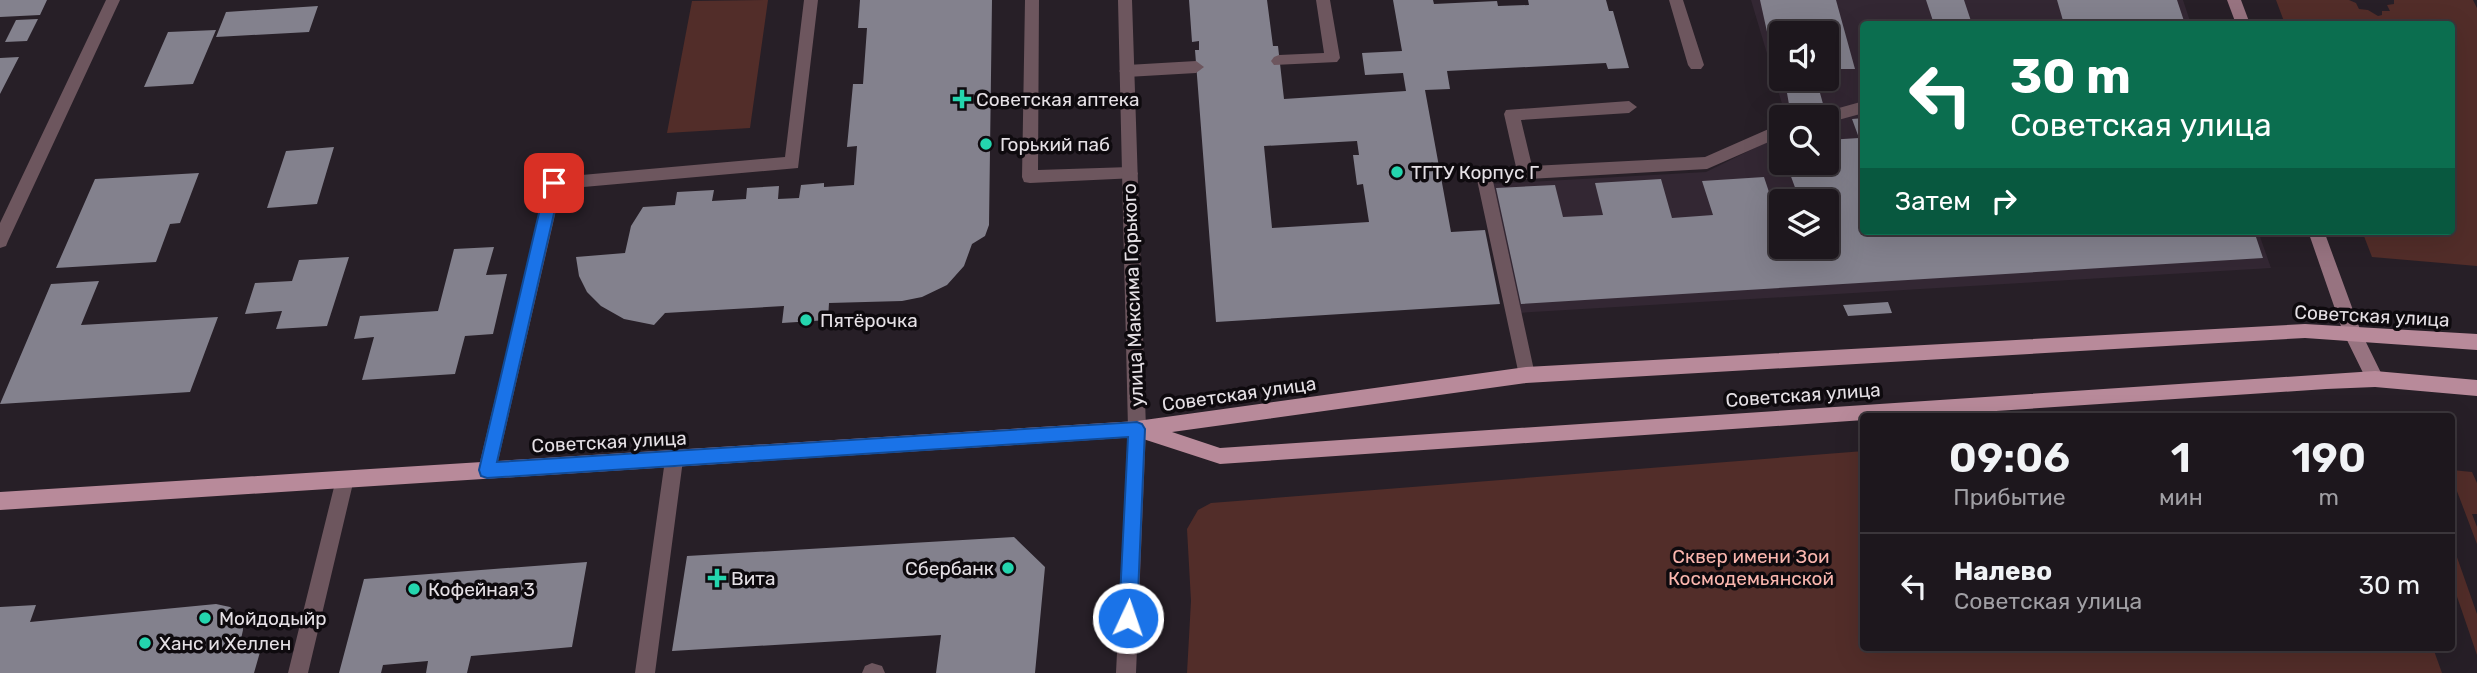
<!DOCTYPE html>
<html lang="ru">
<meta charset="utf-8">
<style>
:root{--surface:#1d171d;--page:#2a242a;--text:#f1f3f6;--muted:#a09fa4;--line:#3b363b}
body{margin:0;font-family:Rubik,sans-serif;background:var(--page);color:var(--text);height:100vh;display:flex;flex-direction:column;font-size:26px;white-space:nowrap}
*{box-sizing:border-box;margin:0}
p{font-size:23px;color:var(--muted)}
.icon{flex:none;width:38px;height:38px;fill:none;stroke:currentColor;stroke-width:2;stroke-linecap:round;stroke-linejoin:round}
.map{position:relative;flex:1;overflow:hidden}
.side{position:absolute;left:1860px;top:413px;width:595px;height:238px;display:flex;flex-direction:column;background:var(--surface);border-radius:7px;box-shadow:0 7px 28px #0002,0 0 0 2px var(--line)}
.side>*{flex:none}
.banner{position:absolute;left:1860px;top:21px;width:595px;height:214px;border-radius:7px;box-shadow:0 7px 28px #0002,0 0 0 2px var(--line);background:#0b6e4f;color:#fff;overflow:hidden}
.controls{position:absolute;left:1769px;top:21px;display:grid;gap:14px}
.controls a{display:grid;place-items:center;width:70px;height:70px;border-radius:7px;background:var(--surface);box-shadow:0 7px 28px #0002,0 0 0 2px var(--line);font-size:35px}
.pin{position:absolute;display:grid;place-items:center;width:60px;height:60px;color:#fff;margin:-30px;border-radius:14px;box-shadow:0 4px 10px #0006}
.me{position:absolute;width:77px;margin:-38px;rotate:3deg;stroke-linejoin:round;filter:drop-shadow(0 0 5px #0008)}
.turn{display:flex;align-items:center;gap:24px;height:147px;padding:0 35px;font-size:32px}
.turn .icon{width:91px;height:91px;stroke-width:2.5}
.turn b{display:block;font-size:49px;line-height:60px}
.then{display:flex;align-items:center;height:66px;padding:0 35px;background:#0003;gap:14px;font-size:26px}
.eta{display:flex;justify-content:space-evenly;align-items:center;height:119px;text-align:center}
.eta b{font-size:42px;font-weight:600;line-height:49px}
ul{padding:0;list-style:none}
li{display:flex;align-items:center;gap:21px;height:105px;padding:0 35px;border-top:2px solid var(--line)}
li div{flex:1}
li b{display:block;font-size:26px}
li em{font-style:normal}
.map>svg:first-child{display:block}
.built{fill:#332733;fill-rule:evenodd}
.green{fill:#522d29}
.building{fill:#83818d;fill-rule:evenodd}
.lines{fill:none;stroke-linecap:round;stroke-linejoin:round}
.service{fill:#6d565e;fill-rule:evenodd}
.minor{fill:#6d565e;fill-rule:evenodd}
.secondary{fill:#977380;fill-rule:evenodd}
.primary{fill:#b88a9a;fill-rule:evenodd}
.route{fill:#1a73e8;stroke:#114b97;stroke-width:2}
.poi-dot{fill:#24d5ae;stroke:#0e0a0e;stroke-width:2.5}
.labels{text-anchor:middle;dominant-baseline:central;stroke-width:7;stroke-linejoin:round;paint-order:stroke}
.poi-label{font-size:19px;fill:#e5e0e5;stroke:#0e0a0e;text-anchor:start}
.street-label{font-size:19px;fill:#e5e0e5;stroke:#0e0a0e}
.park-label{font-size:19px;fill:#fab6ae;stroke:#0e0a0e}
</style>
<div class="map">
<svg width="2477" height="673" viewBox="0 0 2477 673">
<rect width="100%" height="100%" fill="#271f27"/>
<path class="built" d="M 1751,0 L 2183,0 L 2191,24 L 1864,24 L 1864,231 L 2258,231 L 2271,268 L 1517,313 L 1491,184 L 1706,172 L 1781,135 L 1782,163 L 1827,163 L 1827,117 L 1786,117 ZM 1782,33 L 1827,33 L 1827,79 L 1782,79 ZM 1782,201 L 1827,201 L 1827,247 L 1782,247 Z"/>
<path class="green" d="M 768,0 L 750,128 L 667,133 L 692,1 Z
M 2276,0 L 2349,0 L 2356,3 L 2359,9 L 2368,10 L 2378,16 L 2382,15 L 2382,11 L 2390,11 L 2387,5 L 2394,4 L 2394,0 L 2473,0 L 2477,8 L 2477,266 L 2372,257 L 2362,231 L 2452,231 L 2452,24 L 2285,24 Z
M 1864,451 L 1864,648 L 2433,648 L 2442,673 L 1187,673 L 1191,601 L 1187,529 L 1198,510 L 1211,503 Z
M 2452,470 L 2472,472 L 2477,483 L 2477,514 L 2472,514 L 2477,527 L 2477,544 L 2452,478 Z
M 2452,543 L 2477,614 L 2477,655 L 2452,582 Z"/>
<path class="building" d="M 0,0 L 47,0 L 40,15 L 0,17 Z
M 860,0 L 992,0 L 989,225 L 985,236 L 972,244 L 964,266 L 947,285 L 922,297 L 902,301 L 829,303 L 828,320 L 782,323 L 784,306 L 665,313 L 654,325 L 624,319 L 601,306 L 587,292 L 579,276 L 576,257 L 625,253 L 631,226 L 643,207 L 675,205 L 677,192 L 714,190 L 712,201 L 746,199 L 747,188 L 779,186 L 778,199 L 799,198 L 801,185 L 824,183 L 824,187 L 854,185 L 857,146 L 847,147 L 853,84 L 863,84 L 867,28 L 858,28 Z
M 1189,0 L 1267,0 L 1273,46 L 1278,46 L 1284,99 L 1406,91 L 1403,73 L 1365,75 L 1362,53 L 1402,51 L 1393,0 L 1433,0 L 1434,4 L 1497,1 L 1498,6 L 1529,5 L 1528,0 L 1606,0 L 1609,11 L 1613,11 L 1629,68 L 1608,69 L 1606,63 L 1447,71 L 1450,89 L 1425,90 L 1451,232 L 1485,230 L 1500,304 L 1216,322 L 1195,50 L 1199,50 L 1199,41 L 1192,42 ZM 1357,141 L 1359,155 L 1353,155 L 1357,185 L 1363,184 L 1369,222 L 1272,228 L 1264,146 Z
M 1760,0 L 1836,0 L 1855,69 L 1827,69 L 1827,33 L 1782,33 L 1782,68 L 1775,68 Z
M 1926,0 L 1964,0 L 1972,24 L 1934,24 Z
M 2057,0 L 2177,0 L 2185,24 L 2064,24 Z
M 318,6 L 309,32 L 216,37 L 226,12 Z
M 38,19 L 27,41 L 5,42 L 16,20 Z
M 216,30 L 193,84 L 144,87 L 168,32 Z
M 19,57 L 0,94 L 0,58 Z
M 1787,79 L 1823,79 L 1826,89 L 1789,89 Z
M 1787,93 L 1820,93 L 1825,111 L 1790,110 Z
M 1864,118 L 1864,231 L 2254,231 L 2263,258 L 1521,304 L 1496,188 L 1555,185 L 1563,217 L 1603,215 L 1595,183 L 1661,179 L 1672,218 L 1713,215 L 1702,181 L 1764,177 L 1775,210 L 1782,210 L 1782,247 L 1827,247 L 1827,201 L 1800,201 L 1786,163 L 1827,163 L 1827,140 L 1859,138 L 1852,119 Z
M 334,147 L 317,204 L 267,208 L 286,151 Z
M 199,173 L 180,223 L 170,224 L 156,262 L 56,268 L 95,179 Z
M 494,247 L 486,275 L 507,274 L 493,334 L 465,336 L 455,374 L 362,380 L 374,337 L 354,339 L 360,316 L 438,311 L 454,249 Z
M 349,257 L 327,326 L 276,329 L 282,311 L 245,314 L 255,283 L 292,281 L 299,260 Z
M 99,281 L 81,325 L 218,317 L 190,392 L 0,404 L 51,284 Z
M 1888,302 L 1892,313 L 1848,316 L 1843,305 Z
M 1014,537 L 1045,567 L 1035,673 L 936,673 L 941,635 L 672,651 L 687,556 Z
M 587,562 L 572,647 L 471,656 L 467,673 L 426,673 L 428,661 L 383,665 L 381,673 L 339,673 L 364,579 Z
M 216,604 L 230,607 L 242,617 L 243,630 L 239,648 L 262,645 L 254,673 L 0,673 L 0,607 L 36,605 L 30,622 Z"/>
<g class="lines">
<path class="service" d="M 804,0 L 818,0 L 798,168 L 561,189 L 496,470 L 494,476 L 487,478 L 480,476 L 478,470 L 548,178 L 785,157 Z
M 1025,0 L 1039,0 L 1038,170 L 1130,167 L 1138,173 L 1136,178 L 1030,183 L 1024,182 L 1022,177 Z
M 1316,0 L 1330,0 L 1340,58 L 1337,62 L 1274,65 L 1271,61 L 1274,57 L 1279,55 L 1324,53 Z
M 1669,0 L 1683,0 L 1704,65 L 1701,69 L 1691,69 L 1688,65 Z
M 1196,61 L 1204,67 L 1196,73 L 1127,77 L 1119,71 L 1127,65 Z
M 1629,101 L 1637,107 L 1629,113 L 1521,120 L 1532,166 L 1705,157 L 1782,123 L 1782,136 L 1707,169 L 1493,181 L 1535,375 L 1532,380 L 1526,383 L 1520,380 L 1476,175 L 1478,170 L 1516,167 L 1504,114 L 1506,110 Z
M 1864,101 L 1864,113 L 1827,123 L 1827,117 L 1819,117 L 1821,113 Z
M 674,452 L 681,454 L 683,460 L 655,673 L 635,673 L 665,460 L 667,454 Z
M 345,471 L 352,473 L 354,479 L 308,673 L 288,673 L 336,479 L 338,473 Z
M 872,663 L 882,666 L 885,673 L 862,673 L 865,666 Z"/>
<path class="minor" d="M 106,0 L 120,0 L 8,241 L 6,246 L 0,248 L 0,223 Z
M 1118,0 L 1132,0 L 1146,429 L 1136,673 L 1116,673 L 1128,429 Z"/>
<path class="secondary" d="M 2227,0 L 2241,0 L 2250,24 L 2236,24 Z
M 2308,231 L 2324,231 L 2361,332 L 2384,379 L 2381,385 L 2375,387 L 2369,385 L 2343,332 Z"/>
<path class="primary" d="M 2305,324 L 2477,334 L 2477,350 L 2305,338 L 1526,383 L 1172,432 L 1220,448 L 2375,371 L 2477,380 L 2477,396 L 2375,387 L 2326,389 L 1920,416 L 1864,416 L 1864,420 L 1220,464 L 1137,437 L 0,510 L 0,492 L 1137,421 L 1526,367 Z"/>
</g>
<path class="route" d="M 554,177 L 561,183 L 497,462 L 1137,422 L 1142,424 L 1145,429 L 1137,618 L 1134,624 L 1128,627 L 1122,624 L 1119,618 L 1128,437 L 487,478 L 481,476 L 479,470 L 546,183 Z"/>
<g class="poi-dot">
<path d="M958.5 88.5h7v7h7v7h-7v7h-7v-7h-7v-7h7z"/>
<circle cx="986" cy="144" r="7"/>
<circle cx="1397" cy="172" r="7"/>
<circle cx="806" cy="320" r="7"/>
<circle cx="1008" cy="568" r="7"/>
<path d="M713.5 567.5h7v7h7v7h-7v7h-7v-7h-7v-7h7z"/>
<circle cx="414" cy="589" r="7"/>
<circle cx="205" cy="618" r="7"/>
<circle cx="145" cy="643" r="7"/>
</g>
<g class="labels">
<g class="poi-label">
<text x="976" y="99">Советская аптека</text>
<text x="1000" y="144">Горький паб</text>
<text x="1411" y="172">ТГТУ Корпус Г</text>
<text x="820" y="320">Пятёрочка</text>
<text x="994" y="568" text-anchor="end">Сбербанк</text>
<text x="731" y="578">Вита</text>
<text x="428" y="589">Кофейная 3</text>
<text x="219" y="618">Мойдодыйр</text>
<text x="159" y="643">Ханс и Хеллен</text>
</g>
<g class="street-label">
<text transform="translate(1133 295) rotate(-92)">улица Максима Горького</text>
<text transform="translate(2372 316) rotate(3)">Советская улица</text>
<text transform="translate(1239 394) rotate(-8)">Советская улица</text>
<text transform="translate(1803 395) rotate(-4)">Советская улица</text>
<text transform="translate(609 442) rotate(-3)">Советская улица</text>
</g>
<g class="park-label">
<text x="1751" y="556">Cквер имени Зои<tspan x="1751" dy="22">Космодемьянской</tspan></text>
</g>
</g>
</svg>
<div class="controls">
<a><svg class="icon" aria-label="sound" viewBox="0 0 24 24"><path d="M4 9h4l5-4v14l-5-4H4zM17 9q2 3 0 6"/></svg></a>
<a><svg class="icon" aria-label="search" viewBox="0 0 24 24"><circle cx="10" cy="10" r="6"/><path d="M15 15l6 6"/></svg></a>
<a><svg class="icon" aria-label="layers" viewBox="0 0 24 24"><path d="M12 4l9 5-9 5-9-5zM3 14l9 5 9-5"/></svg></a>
</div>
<div class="pin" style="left:554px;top:183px;background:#d93025"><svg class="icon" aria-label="arrive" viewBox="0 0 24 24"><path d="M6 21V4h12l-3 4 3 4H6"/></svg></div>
<svg class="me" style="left:1128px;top:618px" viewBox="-20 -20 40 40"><circle r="17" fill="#1a73e8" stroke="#fff" stroke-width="3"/><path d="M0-11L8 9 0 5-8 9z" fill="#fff"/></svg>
<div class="banner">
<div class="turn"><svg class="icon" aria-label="left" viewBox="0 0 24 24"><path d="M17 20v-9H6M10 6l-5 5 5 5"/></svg><div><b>30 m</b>Советская улица</div></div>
<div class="then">Затем<svg class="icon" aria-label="right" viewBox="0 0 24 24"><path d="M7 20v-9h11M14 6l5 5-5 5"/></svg></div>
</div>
<section class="side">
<div class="eta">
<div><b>09:06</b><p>Прибытие</p></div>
<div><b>1</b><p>мин</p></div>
<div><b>190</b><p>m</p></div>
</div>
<ul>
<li><svg class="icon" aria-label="left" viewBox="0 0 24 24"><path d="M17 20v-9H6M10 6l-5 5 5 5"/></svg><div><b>Налево</b><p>Советская улица</p></div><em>30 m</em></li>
</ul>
</section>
</div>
